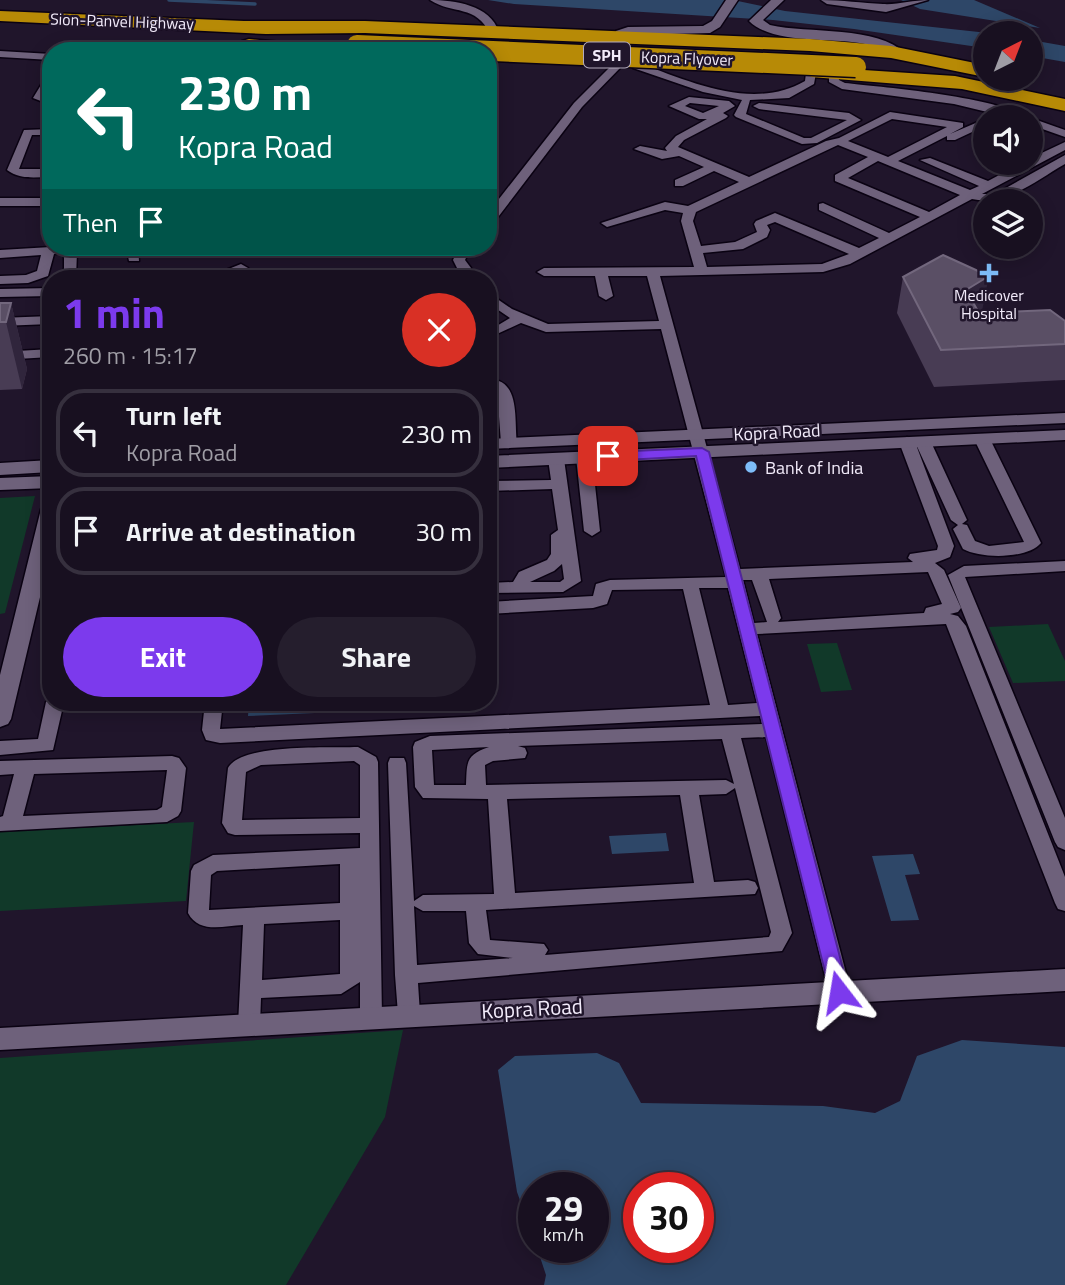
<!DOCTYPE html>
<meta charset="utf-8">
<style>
:root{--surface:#181020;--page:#251e2d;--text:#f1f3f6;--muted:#9f9da5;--line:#36303e;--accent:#7c3aed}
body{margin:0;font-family:"Titillium Web",sans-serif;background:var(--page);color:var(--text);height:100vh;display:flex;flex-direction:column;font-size:26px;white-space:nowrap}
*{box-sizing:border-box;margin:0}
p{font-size:23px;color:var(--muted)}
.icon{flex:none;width:38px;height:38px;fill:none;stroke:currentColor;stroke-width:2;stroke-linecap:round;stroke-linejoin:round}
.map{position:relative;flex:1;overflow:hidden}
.drawer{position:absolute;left:42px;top:270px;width:455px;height:441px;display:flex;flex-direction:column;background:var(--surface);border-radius:28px;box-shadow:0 4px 18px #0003,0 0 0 2px var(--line)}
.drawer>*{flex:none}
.banner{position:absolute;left:42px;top:42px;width:455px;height:214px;border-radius:28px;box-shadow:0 4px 18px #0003,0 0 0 2px var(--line);background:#00695c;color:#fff;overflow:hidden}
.needle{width:46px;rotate:42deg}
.fabs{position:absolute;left:973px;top:21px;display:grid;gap:14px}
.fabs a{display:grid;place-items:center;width:70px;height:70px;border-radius:50%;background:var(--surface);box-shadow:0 4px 18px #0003,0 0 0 2px var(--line);font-size:35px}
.speed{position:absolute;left:518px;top:1172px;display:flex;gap:14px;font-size:35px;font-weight:700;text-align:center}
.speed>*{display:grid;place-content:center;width:91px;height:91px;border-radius:50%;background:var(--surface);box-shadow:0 4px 18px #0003,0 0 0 2px var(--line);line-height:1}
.speed small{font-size:18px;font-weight:400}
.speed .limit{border:10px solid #d22;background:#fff;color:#111}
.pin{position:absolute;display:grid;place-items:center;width:60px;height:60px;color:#fff;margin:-30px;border-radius:14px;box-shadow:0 4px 10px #0006}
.me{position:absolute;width:77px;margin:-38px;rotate:346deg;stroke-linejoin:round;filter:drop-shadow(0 0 5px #0008)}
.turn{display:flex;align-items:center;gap:24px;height:147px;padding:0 21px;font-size:32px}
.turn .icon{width:91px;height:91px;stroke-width:2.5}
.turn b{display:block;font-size:49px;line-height:60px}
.then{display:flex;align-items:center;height:66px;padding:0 21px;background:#0003;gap:14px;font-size:26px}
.round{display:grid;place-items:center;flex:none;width:74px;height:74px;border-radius:37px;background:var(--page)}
.headline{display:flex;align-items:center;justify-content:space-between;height:119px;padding:0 21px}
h1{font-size:42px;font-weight:700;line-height:52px;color:var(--accent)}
.cta{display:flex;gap:14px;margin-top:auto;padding:14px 21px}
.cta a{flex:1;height:80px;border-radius:42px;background:var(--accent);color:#fff;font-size:28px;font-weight:700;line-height:80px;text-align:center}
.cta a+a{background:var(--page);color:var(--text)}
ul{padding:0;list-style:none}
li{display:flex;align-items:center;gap:21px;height:88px;margin:0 14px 10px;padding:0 7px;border:4px solid var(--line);border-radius:28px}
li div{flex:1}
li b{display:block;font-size:26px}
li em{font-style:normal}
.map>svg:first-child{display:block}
.green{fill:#113929}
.water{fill:#2e4768;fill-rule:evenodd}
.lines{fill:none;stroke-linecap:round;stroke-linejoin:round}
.stream{stroke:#2e4768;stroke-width:3.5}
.minor-casing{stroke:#0a0212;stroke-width:3}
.tertiary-casing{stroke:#0a0212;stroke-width:3}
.motorway-casing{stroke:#0a0212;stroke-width:3}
.minor{fill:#6e617b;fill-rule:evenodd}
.tertiary{fill:#6e617b;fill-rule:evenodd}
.motorway{fill:#b78a06;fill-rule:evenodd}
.motorway-bridge-casing{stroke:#0a0212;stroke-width:23;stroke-linecap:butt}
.motorway-bridge{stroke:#b78a06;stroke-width:20}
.wall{fill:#483c54}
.shaded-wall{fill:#30253c}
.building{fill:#5a4f65;stroke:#72677d;stroke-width:2}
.route{fill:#7c3aed;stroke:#51269a;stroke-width:2}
.poi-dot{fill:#7ebdf9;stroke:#20152b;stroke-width:2.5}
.labels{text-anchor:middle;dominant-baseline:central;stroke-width:5;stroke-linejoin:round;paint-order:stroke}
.far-street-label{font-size:16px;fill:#f2ebfa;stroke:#20152b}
.shield{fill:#20152b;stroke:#b3abbc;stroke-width:2}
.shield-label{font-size:16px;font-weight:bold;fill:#f2ebfa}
.far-poi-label{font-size:16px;fill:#f2ebfa;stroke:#20152b}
.street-label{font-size:18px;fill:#f2ebfa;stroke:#20152b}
.poi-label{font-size:18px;fill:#f2ebfa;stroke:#20152b;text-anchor:start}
.near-street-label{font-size:21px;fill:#f2ebfa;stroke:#20152b}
</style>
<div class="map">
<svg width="1065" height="1285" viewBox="0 0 1065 1285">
<rect width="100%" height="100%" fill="#20152b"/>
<path class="green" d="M 35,496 L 5,613 L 0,614 L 0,498 Z
M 1048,624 L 1065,661 L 1065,681 L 1013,683 L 989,627 Z
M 837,643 L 852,690 L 821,692 L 807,644 Z
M 194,822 L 186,901 L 0,911 L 0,832 Z
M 403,1030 L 385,1117 L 286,1285 L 0,1285 L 0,1058 Z"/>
<path class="water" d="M 488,0 L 733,0 L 785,11 L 988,33 L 985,33 L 985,48 L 854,29 L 773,20 L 514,4 Z
M 901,0 L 974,0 L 1040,28 L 920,9 Z
M 1031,40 L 1065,46 L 1065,62 L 1031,56 Z
M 249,702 L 337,702 L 337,712 L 248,716 Z
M 666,833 L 669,851 L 612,854 L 609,836 Z
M 913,854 L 920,874 L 905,875 L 919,920 L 891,921 L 872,856 Z
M 962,1040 L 1065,1047 L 1065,1285 L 544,1285 L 546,1275 L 537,1248 L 593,1248 L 593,1188 L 534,1188 L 534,1239 L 517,1192 L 498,1070 L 515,1056 L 597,1053 L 619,1063 L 641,1103 L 823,1106 L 875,1113 L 900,1101 L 917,1056 ZM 639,1188 L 698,1188 L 698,1248 L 639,1248 Z"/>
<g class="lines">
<path class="stream" d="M 169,0 L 255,4"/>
<defs>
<path id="minor" d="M 430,0 C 455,0 490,5 499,32 L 490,34 C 476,4 453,15 430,0 Z
M 0,51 L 51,54 L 51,60 L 0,57 Z
M 614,63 L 623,65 L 582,107 L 492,225 L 488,226 L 488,213 L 574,103 Z
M 633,64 L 641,64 C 692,82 753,111 805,81 L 806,73 L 811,70 L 816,73 L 814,84 L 789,98 L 750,100 L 746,114 L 804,138 L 811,138 L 847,120 L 759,109 L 753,106 L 759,103 L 849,113 L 861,120 L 817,143 L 802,144 L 736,117 L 734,115 L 742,100 L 703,92 L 633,68 Z
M 834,72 L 838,73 L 839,80 L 845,83 C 882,87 998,97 1025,117 L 1008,117 L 954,104 L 842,89 L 829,82 L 829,75 Z
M 51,74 L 51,87 L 45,96 L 51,98 L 51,105 L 33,98 L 47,75 Z
M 689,97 L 729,101 L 735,106 L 723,113 L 728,116 L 726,118 L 684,140 L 678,147 L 749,177 L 826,141 L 839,138 L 890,112 L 963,123 L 963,127 L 950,134 L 985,119 L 985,126 L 955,140 L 947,140 L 947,136 L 898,161 L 970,190 L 979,186 L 920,160 L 930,158 L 988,181 L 1022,163 L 1031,163 L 1031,158 L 1065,142 L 1065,150 L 982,194 L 995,194 L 1065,155 L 1065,164 C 1035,181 1007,206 972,199 L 850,264 L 823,272 L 660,276 L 740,569 L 913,562 L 908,558 L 910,554 L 937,550 L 938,546 L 899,442 L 907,437 L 915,442 L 954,546 L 950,557 L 935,563 L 944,570 L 961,608 L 958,612 L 950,614 L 958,616 L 966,626 L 1065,877 L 1065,911 L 1058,909 L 1055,903 L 946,624 L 757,634 L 851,992 L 848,998 L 840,1001 L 832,998 L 829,992 L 766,737 L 741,738 L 792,933 L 782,951 L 418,983 L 420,1014 L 417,1020 L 409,1023 L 401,1020 L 398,1014 L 395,975 L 388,763 L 390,758 L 404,758 L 406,763 L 414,901 L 423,895 L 494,894 L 488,799 L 423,798 L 415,787 L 413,747 L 415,742 L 430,736 L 762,724 L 760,716 L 220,743 L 206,740 L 202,730 L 205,702 L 223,702 L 220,729 L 710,705 L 683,589 L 612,590 L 607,604 L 593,608 L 488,614 L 488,602 L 593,596 L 596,584 L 610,580 L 726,577 L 661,329 L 546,332 L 521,323 L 497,334 L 490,330 L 510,318 L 488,303 L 490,294 L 512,309 L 548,324 L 659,321 L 647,276 L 608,276 L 613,296 L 606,300 L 599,296 L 595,276 L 544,276 L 537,272 L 544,268 L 694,267 L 681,221 L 683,213 L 665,210 L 607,227 L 601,223 L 665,202 L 688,206 L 739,182 L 714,171 L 683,186 L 675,186 L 675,180 L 704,167 L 679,156 L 662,159 L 634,149 L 640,146 L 667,151 L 665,148 L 676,136 L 707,119 L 699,119 L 669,106 ZM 690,103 L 719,106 L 703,113 L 685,106 ZM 892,119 L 947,127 L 888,157 L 848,141 ZM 838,145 L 868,157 L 835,175 L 835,181 L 920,217 L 889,233 L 823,203 L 819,204 L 819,210 L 879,238 L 859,248 L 775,213 L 756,221 L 754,224 L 757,232 L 735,242 L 701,246 L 693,221 L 696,212 ZM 878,161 L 960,195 L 929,212 L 848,178 ZM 775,222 L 849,254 L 822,264 L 707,267 L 703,253 L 743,249 L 767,237 L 770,230 L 767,225 ZM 928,572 L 942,604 L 926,608 L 924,613 L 778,622 L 781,618 L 769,579 ZM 743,580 L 752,580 L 767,622 L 754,623 ZM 699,588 L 728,588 L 757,703 L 728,705 ZM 722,739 L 734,784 L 726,780 L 486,785 L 485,765 L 493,761 L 525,758 L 527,753 L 525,748 L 518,746 ZM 489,747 C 465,755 467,763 466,785 L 434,785 L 432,750 ZM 735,788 L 771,932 L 769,937 L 545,955 L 548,950 L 544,944 L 490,940 L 486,910 L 755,894 L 758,888 L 755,882 L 748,880 L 714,882 L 699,795 L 726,794 ZM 680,795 L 694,883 L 515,893 L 507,799 ZM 414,906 L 423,911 L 466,911 L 469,943 L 478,954 L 513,958 L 417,965 Z
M 1031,118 L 1065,130 L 1065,137 L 1031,125 Z
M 51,129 L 51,135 L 32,135 L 19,169 L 51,169 L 51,177 C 35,177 20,180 7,170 L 24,130 Z
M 0,198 L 51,198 L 51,206 L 0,206 Z
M 51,247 L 107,247 L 101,251 L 77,252 L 76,278 L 64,278 L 64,253 L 54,254 L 48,276 L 28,283 L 0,284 L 0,276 L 26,275 L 37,271 L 41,255 L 0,258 L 0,250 Z
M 126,247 L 138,247 L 139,261 L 129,261 Z
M 459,247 L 471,247 L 465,260 L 471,268 L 468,278 L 455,278 L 457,268 L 453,260 Z
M 241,264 L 248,268 L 246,271 L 225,278 L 206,278 Z
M 51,288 L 51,296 L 0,297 L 0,289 Z
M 51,316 L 51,324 L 0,326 L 0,318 Z
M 51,349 L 51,357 L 0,360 L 0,352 Z
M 488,379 C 521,379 514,419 517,443 L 514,446 L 509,448 L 501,443 L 497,390 L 488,387 Z
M 982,434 L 990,439 L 1041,543 C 1028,559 981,559 963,549 L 953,529 L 958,525 L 951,520 L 915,442 L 923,437 L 931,442 L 967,520 L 962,524 L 967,525 L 975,541 L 989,546 L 1024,542 L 974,439 Z
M 584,452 L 592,457 L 600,531 L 592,536 L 584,531 L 576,457 Z
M 556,454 L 564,459 L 581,581 L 563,592 L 488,593 L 488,583 L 513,582 L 519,572 L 547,560 L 551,554 L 551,535 L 558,530 L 552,489 L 488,491 L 488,481 L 551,480 L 548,459 ZM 562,564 L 564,579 L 560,582 L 530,582 L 554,571 Z
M 1065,561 L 1065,571 L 965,577 L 1065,818 L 1065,850 L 1058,847 L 1055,842 L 948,575 L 964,566 Z
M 51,584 L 51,594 L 31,595 L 23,590 L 31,585 Z
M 51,697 L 51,702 L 64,702 L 53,750 L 0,755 L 0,741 L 38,739 L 46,702 Z
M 358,747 L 376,757 L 378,762 L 382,1018 L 379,1025 L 371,1027 L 363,1025 L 360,1018 L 360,982 L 341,994 L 261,998 L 260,1025 L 257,1032 L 249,1034 L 241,1032 L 238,1025 L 243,925 C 223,926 199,934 188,913 L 191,871 L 194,865 L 213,855 L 360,848 L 360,833 L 235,835 L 228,833 L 222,823 L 228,768 C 242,743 330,748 358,747 ZM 354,761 L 360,765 L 360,818 L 242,820 L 246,772 L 261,765 ZM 340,864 L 340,903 L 209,910 L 211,875 L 217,871 ZM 340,920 L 340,974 L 262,980 L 264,924 Z
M 172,756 L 179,758 L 186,768 L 181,811 L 178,816 L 167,822 L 0,831 L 0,817 L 3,816 L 14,774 L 0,775 L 0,761 ZM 167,770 L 162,807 L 157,810 L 23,816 L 34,774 Z"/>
<path id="tertiary" d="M 726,0 L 738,0 L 720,27 L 710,33 L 630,35 L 619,43 L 613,39 L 616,31 L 628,27 L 703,26 L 712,21 Z
M 771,0 L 784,0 L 763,20 L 770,25 C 809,34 877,25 906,54 L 900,58 C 888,54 878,46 865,44 C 833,37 773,45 749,21 Z
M 821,0 C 842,0 862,3 883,4 C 897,5 913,0 928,0 L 886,12 L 827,4 Z
M 1065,413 L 1065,423 L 488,449 L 488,439 Z
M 1065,430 L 1065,440 L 488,468 L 488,456 Z
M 51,460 L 51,472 L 0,475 L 0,463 Z
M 51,476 L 51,488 L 0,490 L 0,478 Z
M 51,503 L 51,551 L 11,719 L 8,724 L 0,727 L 0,675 L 41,509 Z
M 1065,969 L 1065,991 L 0,1050 L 0,1028 Z"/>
<path id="motorway" d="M 0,11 L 244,21 L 365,21 L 810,39 L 891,46 L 985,65 L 985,77 L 891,58 L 810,51 L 365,33 L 266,34 L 0,21 Z
M 249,39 L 315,45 L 324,51 L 242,49 L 240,45 L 242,41 Z
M 818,67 L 955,76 L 1065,99 L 1065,111 L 962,89 L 811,77 L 808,73 L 811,69 Z"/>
</defs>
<use href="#minor" class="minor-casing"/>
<use href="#tertiary" class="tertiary-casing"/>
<use href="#motorway" class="motorway-casing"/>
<use href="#minor" class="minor"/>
<use href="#tertiary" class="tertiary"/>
<use href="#motorway" class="motorway"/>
<defs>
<path id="motorway-bridge" d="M 357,45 L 856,67"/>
</defs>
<use href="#motorway-bridge" class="motorway-bridge-casing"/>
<use href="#motorway-bridge" class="motorway-bridge"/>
</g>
<path class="wall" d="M 903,277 L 982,311 L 979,313 L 1065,321 L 1065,380 L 934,387 L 897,313 Z
M 0,303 L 11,303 L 27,369 L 22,389 L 0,390 Z"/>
<path class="shaded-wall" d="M 989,276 L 982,311 L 958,325 L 966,290 Z
M 11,303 L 27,369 L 22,389 L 6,322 Z"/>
<path class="building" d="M 943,255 L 989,276 L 966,290 L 979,313 L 1050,310 L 1065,321 L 1065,344 L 941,350 L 903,277 Z
M 0,303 L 11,303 L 6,322 L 0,322 Z"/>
<path class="route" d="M 702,448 L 709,452 L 849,992 L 846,998 L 839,1000 L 833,998 L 830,992 L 696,456 L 608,461 L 601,456 L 608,452 Z"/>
<g class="poi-dot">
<path d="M985.5 262.5h7v7h7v7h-7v7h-7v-7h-7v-7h7z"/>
<circle cx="751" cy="467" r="7"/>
</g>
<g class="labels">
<g class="far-street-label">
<text transform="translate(122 21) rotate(2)">Sion-Panvel Highway</text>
<text transform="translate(687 58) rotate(2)">Kopra Flyover</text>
</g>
<rect class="shield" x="584" y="42.5" width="46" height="25" rx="5"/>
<g class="shield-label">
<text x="607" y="55">SPH</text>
</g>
<g class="far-poi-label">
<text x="989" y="295">Medicover<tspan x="989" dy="18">Hospital</tspan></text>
</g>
<g class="street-label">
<text transform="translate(777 432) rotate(-3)">Kopra Road</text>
</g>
<g class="poi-label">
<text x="765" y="467">Bank of India</text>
</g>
<g class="near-street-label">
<text transform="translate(532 1008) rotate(-3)">Kopra Road</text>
</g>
</g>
</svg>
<div class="fabs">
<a><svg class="needle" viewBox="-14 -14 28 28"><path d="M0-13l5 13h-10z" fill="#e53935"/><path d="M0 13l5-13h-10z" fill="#9f9da5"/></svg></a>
<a><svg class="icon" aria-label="sound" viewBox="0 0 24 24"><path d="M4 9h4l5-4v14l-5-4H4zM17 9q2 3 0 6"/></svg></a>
<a><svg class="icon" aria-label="layers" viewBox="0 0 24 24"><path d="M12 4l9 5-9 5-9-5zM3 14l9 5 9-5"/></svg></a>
</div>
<div class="speed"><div>29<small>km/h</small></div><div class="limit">30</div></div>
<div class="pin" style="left:608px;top:456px;background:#d93025"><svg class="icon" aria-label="arrive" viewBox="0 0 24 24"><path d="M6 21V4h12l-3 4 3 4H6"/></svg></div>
<svg class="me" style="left:839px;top:992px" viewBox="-20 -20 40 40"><path d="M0-17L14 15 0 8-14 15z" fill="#7c3aed" stroke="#fff" stroke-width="4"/></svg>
<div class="banner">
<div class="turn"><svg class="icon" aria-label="left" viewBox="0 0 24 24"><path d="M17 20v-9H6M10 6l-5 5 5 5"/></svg><div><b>230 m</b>Kopra Road</div></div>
<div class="then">Then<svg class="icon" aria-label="arrive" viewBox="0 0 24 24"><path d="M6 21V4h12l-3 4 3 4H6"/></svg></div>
</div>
<section class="drawer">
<div class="headline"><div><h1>1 min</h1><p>260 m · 15:17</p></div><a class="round" style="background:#d93025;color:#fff"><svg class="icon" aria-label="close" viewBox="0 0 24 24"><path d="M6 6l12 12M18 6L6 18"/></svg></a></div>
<ul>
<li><svg class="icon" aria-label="left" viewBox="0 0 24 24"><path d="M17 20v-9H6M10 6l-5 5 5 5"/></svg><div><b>Turn left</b><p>Kopra Road</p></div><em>230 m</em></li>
<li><svg class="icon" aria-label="arrive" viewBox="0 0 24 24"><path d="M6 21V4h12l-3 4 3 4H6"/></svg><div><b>Arrive at destination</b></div><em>30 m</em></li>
</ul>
<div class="cta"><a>Exit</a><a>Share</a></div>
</section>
</div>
